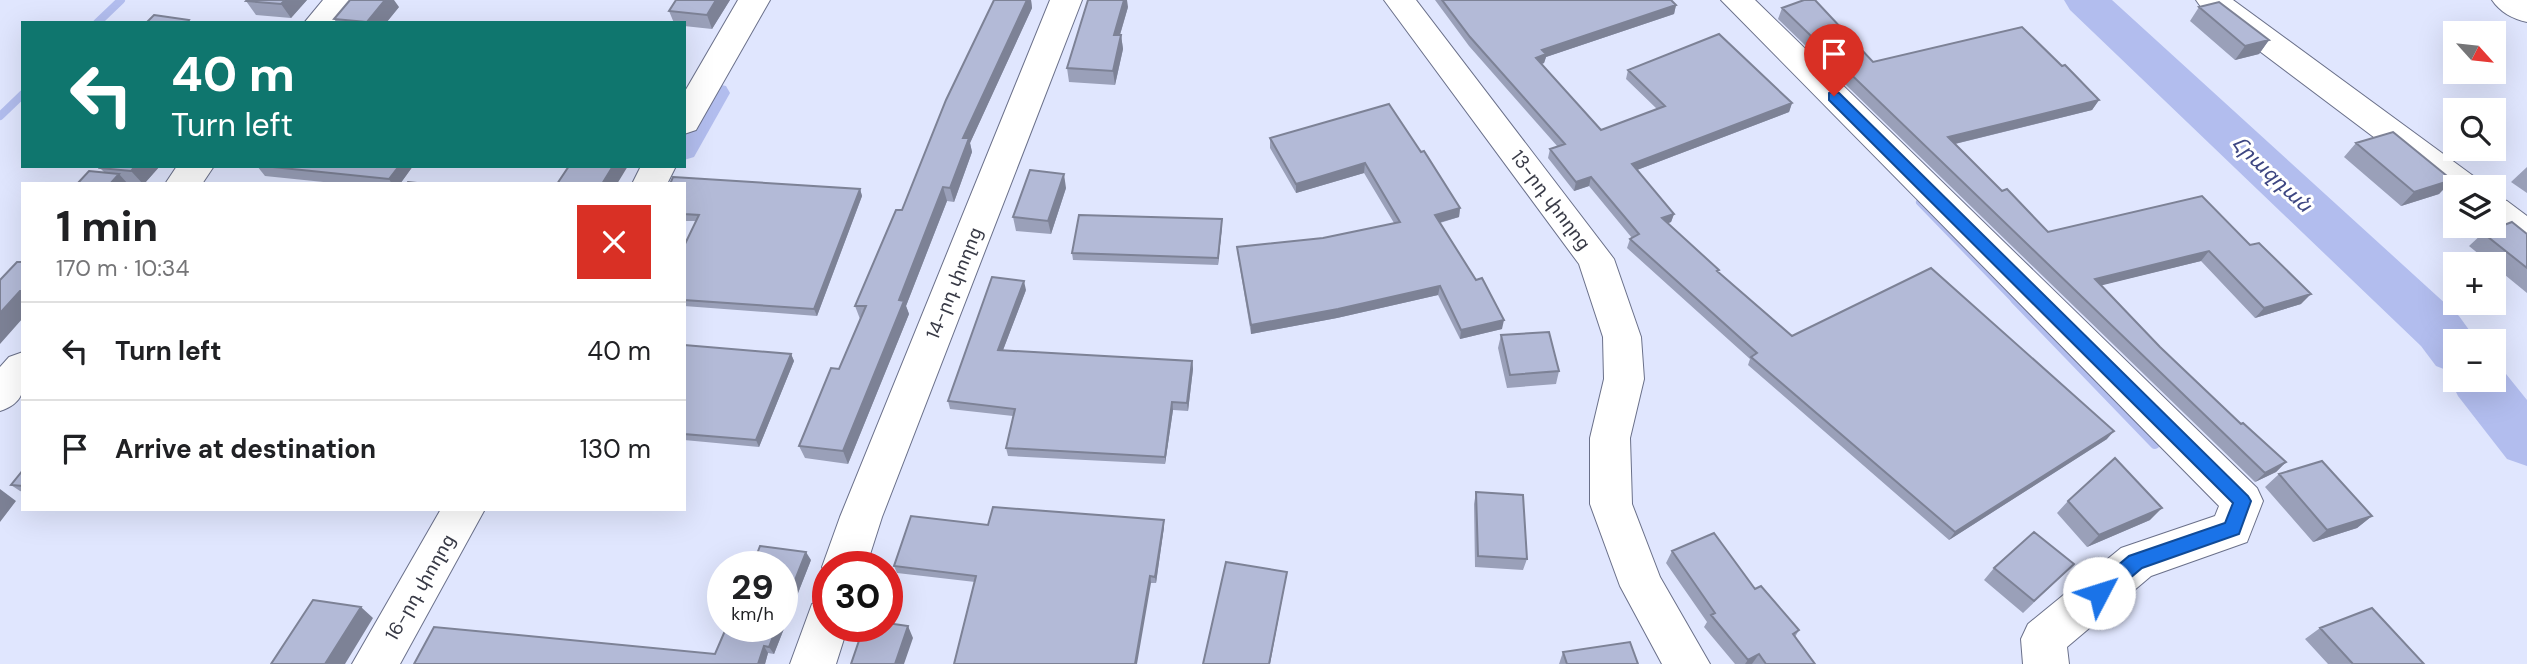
<!DOCTYPE html>
<meta charset="utf-8">
<style>
:root{--surface:#fff;--page:#f6f6f6;--text:#202124;--muted:#757577;--line:#e0e0e0}
body{margin:0;font-family:"DM Sans","Noto Sans Armenian",sans-serif;background:var(--page);color:var(--text);height:100vh;display:flex;flex-direction:column;font-size:26px;white-space:nowrap}
*{box-sizing:border-box;margin:0}
p{font-size:23px;color:var(--muted)}
.icon{flex:none;width:38px;height:38px;fill:none;stroke:currentColor;stroke-width:2;stroke-linecap:round;stroke-linejoin:round}
.map{position:relative;flex:1;overflow:hidden}
.side{position:absolute;left:21px;top:182px;width:665px;height:329px;display:flex;flex-direction:column;background:var(--surface);border-radius:0px;box-shadow:0 7px 28px #0002}
.side>*{flex:none}
.banner{position:absolute;left:21px;top:21px;width:665px;height:147px;border-radius:0px;box-shadow:0 7px 28px #0002;background:#0f766e;color:#fff;overflow:hidden}
.needle{width:46px;rotate:117deg}
.tools{position:absolute;left:2443px;top:21px;display:grid;gap:14px}
.tools a{display:grid;place-items:center;width:63px;height:63px;border-radius:0px;background:var(--surface);box-shadow:0 7px 28px #0002;font-size:35px}
.speed{position:absolute;left:707px;top:551px;display:flex;gap:14px;font-size:35px;font-weight:700;text-align:center}
.speed>*{display:grid;place-content:center;width:91px;height:91px;border-radius:50%;background:var(--surface);box-shadow:0 7px 28px #0002;line-height:1}
.speed small{font-size:18px;font-weight:400}
.speed .limit{border:10px solid #d22;background:#fff;color:#111}
.pin{position:absolute;display:grid;place-items:center;width:60px;height:60px;color:#fff;margin:-72px -30px;border-radius:50% 50% 50% 0;rotate:-45deg;box-shadow:0 0 7px #0007}
.pin .icon{rotate:45deg}
.me{position:absolute;width:77px;margin:-38px;rotate:50deg;stroke-linejoin:round;filter:drop-shadow(0 0 5px #0008)}
.turn{display:flex;align-items:center;gap:24px;height:147px;padding:0 35px;font-size:32px}
.turn .icon{width:91px;height:91px;stroke-width:2.5}
.turn b{display:block;font-size:49px;line-height:60px}
.round{display:grid;place-items:center;flex:none;width:74px;height:74px;border-radius:0px;background:var(--page)}
.summary{display:flex;align-items:center;justify-content:space-between;height:119px;padding:0 35px}
h1{font-size:42px;font-weight:700;line-height:52px}
ul{padding:0;list-style:none}
li{display:flex;align-items:center;gap:21px;height:98px;padding:0 35px;border-top:2px solid var(--line)}
li div{flex:1}
li b{display:block;font-size:26px}
li em{font-style:normal}
.map>svg:first-child{display:block}
.lines{fill:none;stroke-linecap:round;stroke-linejoin:round}
.stream-far1{stroke:#b2bdee;stroke-width:8}
.stream{stroke:#b2bdee;stroke-width:10}
.canal{fill:#b2bdee;fill-rule:evenodd}
.river{fill:#b2bdee;fill-rule:evenodd}
.minor-casing{stroke:#6a708a;stroke-width:2}
.minor{fill:#fff;fill-rule:evenodd}
.wall{fill:#9aa0b9}
.shaded-wall{fill:#7d8296}
.building{fill:#b3bad7;stroke:#7d8296;stroke-width:2}
.route{fill:#1a73e8;stroke:#114b97;stroke-width:2}
.labels{text-anchor:middle;dominant-baseline:central;stroke-width:6;stroke-linejoin:round;paint-order:stroke}
.street-label{font-size:19px;fill:#383a46;stroke:#fff}
.water-label{font-size:21px;font-style:italic;fill:#3d4682;stroke:#fff}
</style>
<div class="map">
<svg width="2527" height="664" viewBox="0 0 2527 664">
<rect width="100%" height="100%" fill="#e0e6fe"/>
<g class="lines">
<path class="stream-far1" d="M 97,23 L 121,0
M 0,116 L 23,94
M 1920,202 L 2016,301"/>
<path class="stream" d="M 2015,299 L 2155,444"/>
<path class="canal" d="M 716,84 L 726,86 L 730,93 L 694,157 L 684,160 L 684,125 L 706,86 Z"/>
<path class="river" d="M 2064,0 L 2112,0 L 2459,316 L 2477,341 L 2455,341 L 2455,380 L 2494,380 L 2494,363 L 2498,364 L 2527,400 L 2527,466 L 2507,459 L 2458,396 L 2450,380 L 2454,373 L 2436,366 L 2421,346 L 2070,10 Z"/>
<defs>
<path id="minor" d="M 323,0 L 356,0 L 338,23 L 304,23 Z
M 738,0 L 770,0 L 696,130 L 684,134 L 684,93 Z
M 1050,0 L 1082,0 L 882,517 L 866,567 L 828,567 L 828,579 L 822,567 L 840,517 Z
M 1384,0 L 1416,0 L 1614,259 L 1641,337 L 1644,379 L 1630,438 L 1632,504 L 1660,577 L 1710,664 L 1662,664 L 1620,586 L 1590,504 L 1590,438 L 1604,379 L 1603,337 L 1579,264 Z
M 1721,0 L 1755,0 L 2257,488 L 2263,501 L 2247,542 L 2151,576 L 2067,647 L 2069,664 L 2023,664 L 2021,639 L 2028,624 L 2121,548 L 2215,516 L 2219,506 Z
M 2196,0 L 2233,0 L 2476,178 L 2482,187 L 2455,187 L 2455,197 L 2452,196 L 2201,7 Z
M 2492,0 L 2527,0 L 2527,22 C 2513,19 2500,12 2492,0 Z
M 177,166 L 214,166 L 202,184 L 165,184 Z
M 641,166 L 676,166 L 667,184 L 632,184 Z
M 2494,197 L 2507,201 L 2527,216 L 2527,249 L 2514,245 L 2490,226 L 2494,226 Z
M 23,352 C 23,380 31,401 0,411 L 0,367 L 9,357 Z
M 441,509 L 485,509 L 400,664 L 352,664 Z
M 828,599 L 828,626 L 848,626 L 836,664 L 790,664 L 812,604 Z"/>
</defs>
<use href="#minor" class="minor-casing"/>
<use href="#minor" class="minor"/>
</g>
<path class="wall" d="M 247,0 L 307,0 L 291,18 L 256,15 L 246,1 Z
M 676,0 L 730,0 L 712,29 L 684,26 L 684,23 L 674,23 L 669,11 Z
M 994,0 L 1031,0 L 1032,8 L 970,143 L 972,152 L 954,202 L 947,201 L 906,306 L 909,314 L 848,464 L 805,458 L 799,446 L 839,369 L 860,319 L 855,306 L 902,210 Z
M 1435,0 L 1671,0 L 1676,5 L 1674,14 L 1546,57 L 1544,63 L 1541,64 L 1601,130 L 1657,109 L 1626,79 L 1628,70 L 1792,103 L 1789,112 L 1637,170 L 1674,214 L 1671,222 L 1667,223 L 1719,270 L 1718,272 L 1792,336 L 2107,439 L 1949,540 L 1748,365 L 1750,359 L 1627,248 L 1630,239 L 1632,238 L 1589,186 L 1574,191 L 1548,158 L 1550,149 L 1558,147 L 1469,46 Z
M 399,7 L 386,23 L 337,23 L 334,19 Z
M 1128,7 L 1120,35 L 1121,35 L 1123,49 L 1115,85 L 1069,82 L 1067,68 Z
M 2199,7 L 2269,40 L 2259,54 L 2235,60 L 2190,21 Z
M 1782,8 L 1873,62 L 2062,66 L 2099,100 L 2092,110 L 1955,144 L 2002,191 L 2048,232 L 2202,196 L 2301,304 L 2255,318 L 2201,261 L 2101,285 L 2160,347 L 2241,424 L 2286,462 L 2276,472 L 2255,482 L 1778,19 Z
M 1270,138 L 1421,152 L 1460,208 L 1459,217 L 1440,223 L 1502,329 L 1460,339 L 1438,295 L 1337,318 L 1251,334 L 1238,256 L 1237,247 L 1323,238 L 1394,223 L 1364,173 L 1296,193 L 1270,148 Z
M 2356,143 L 2452,180 L 2439,194 L 2401,206 L 2344,157 Z
M 102,166 L 160,166 L 144,184 L 77,184 L 104,172 L 100,168 Z
M 257,166 L 413,166 L 400,184 L 343,184 L 265,176 Z
M 2527,167 L 2527,193 L 2511,182 Z
M 684,184 L 860,189 L 862,196 L 817,316 L 684,306 L 684,246 L 696,221 L 684,221 Z
M 1066,188 L 1051,234 L 1016,231 L 1013,217 Z
M 1222,226 L 1218,265 L 1073,260 L 1072,253 Z
M 2483,233 L 2527,234 L 2527,293 L 2494,266 L 2494,264 L 2491,264 L 2469,246 Z
M 1026,290 L 1003,350 L 1192,361 L 1193,369 L 1188,411 L 1173,410 L 1165,464 L 1008,456 L 1006,448 L 1013,416 L 950,409 L 948,401 Z
M 1501,335 L 1559,371 L 1556,384 L 1507,388 L 1498,348 Z
M 684,345 L 791,354 L 794,361 L 759,447 L 684,440 Z
M 23,470 L 23,492 L 20,491 L 11,485 Z
M 2279,474 L 2372,516 L 2357,528 L 2313,542 L 2265,487 Z
M 1476,492 L 1527,559 L 1523,570 L 1475,567 L 1474,504 Z
M 2068,501 L 2150,520 L 2087,547 L 2057,513 Z
M 1164,520 L 1164,527 L 1156,583 L 975,582 L 897,573 L 894,566 L 988,525 Z
M 1672,551 L 1755,589 L 1799,630 L 1795,637 L 1815,664 L 1735,664 L 1704,627 L 1707,622 L 1666,563 Z
M 811,560 L 774,654 L 768,653 L 765,664 L 715,654 Z
M 2074,564 L 2023,613 L 1984,580 L 1994,568 Z
M 2320,628 L 2424,664 L 2328,664 L 2305,639 Z
M 1563,652 L 1638,664 L 1559,664 Z"/>
<path class="shaded-wall" d="M 285,0 L 307,0 L 291,18 L 281,4 Z
M 385,0 L 394,0 L 399,7 L 386,23 L 368,23 L 367,22 Z
M 716,0 L 730,0 L 712,29 L 707,15 Z
M 1023,0 L 1031,0 L 1032,8 L 970,143 L 972,152 L 954,202 L 950,188 L 963,138 Z
M 1124,0 L 1127,0 L 1128,7 L 1116,48 L 1114,35 Z
M 1676,5 L 1674,14 L 1546,57 L 1544,63 L 1534,67 L 1536,58 L 1542,50 Z
M 1121,35 L 1123,49 L 1115,85 L 1113,71 Z
M 2269,40 L 2259,54 L 2235,60 L 2245,46 Z
M 2099,100 L 2092,110 L 1942,147 L 1948,137 Z
M 1792,103 L 1789,112 L 1629,173 L 1632,164 Z
M 1365,163 L 1364,173 L 1296,193 L 1296,184 Z
M 135,166 L 160,166 L 144,184 L 143,184 L 131,171 Z
M 399,166 L 413,166 L 400,184 L 392,184 L 389,179 Z
M 613,166 L 628,166 L 617,184 L 602,184 Z
M 119,174 L 128,184 L 110,184 Z
M 1064,174 L 1066,188 L 1051,234 L 1048,221 Z
M 1591,177 L 1589,186 L 1574,191 L 1576,182 Z
M 2452,180 L 2439,194 L 2401,206 L 2414,192 Z
M 943,187 L 947,201 L 906,306 L 909,314 L 848,464 L 843,451 L 899,300 Z
M 860,189 L 862,196 L 817,316 L 814,309 Z
M 1460,208 L 1459,217 L 1434,224 L 1435,215 Z
M 1674,214 L 1671,222 L 1659,227 L 1662,218 Z
M 1222,219 L 1222,226 L 1218,265 L 1218,258 Z
M 2209,251 L 2201,261 L 2087,289 L 2095,279 Z
M 1024,281 L 1026,290 L 1000,358 L 998,350 Z
M 1440,286 L 1438,295 L 1337,318 L 1251,334 L 1251,325 Z
M 20,291 L 23,293 L 23,318 L 0,344 L 0,313 Z
M 2311,294 L 2301,304 L 2255,318 L 2264,308 Z
M 1504,320 L 1502,329 L 1460,339 L 1461,330 Z
M 791,354 L 794,361 L 759,447 L 756,440 Z
M 1192,361 L 1193,369 L 1188,411 L 1187,403 Z
M 1172,402 L 1173,410 L 1165,464 L 1165,457 Z
M 2114,431 L 2107,439 L 1949,540 L 1955,532 Z
M 2286,462 L 2276,472 L 2255,482 L 2265,473 Z
M 0,489 L 16,501 L 0,522 Z
M 2162,508 L 2150,520 L 2087,547 L 2099,535 Z
M 2372,516 L 2357,528 L 2313,542 L 2327,530 Z
M 1164,520 L 1164,527 L 1156,583 L 1155,577 Z
M 806,552 L 811,560 L 774,654 L 769,647 L 777,626 L 782,626 L 782,613 Z
M 1287,572 L 1286,578 L 1270,664 L 1269,664 Z
M 1150,576 L 1151,583 L 1137,664 L 1135,664 Z
M 361,607 L 373,618 L 345,664 L 325,664 Z
M 908,626 L 913,638 L 904,664 L 895,664 Z
M 764,646 L 768,653 L 765,664 L 758,664 Z
M 1759,654 L 1752,664 L 1745,664 L 1748,660 Z"/>
<path class="building" d="M 247,0 L 285,0 L 281,4 L 246,1 Z
M 350,0 L 385,0 L 367,22 L 334,19 Z
M 676,0 L 716,0 L 707,15 L 669,11 Z
M 994,0 L 1027,0 L 963,138 L 969,138 L 950,188 L 943,187 L 899,300 L 904,301 L 843,451 L 799,446 L 831,368 L 839,369 L 866,306 L 855,306 L 896,210 L 902,210 L 946,100 Z
M 1088,0 L 1124,0 L 1114,35 L 1121,35 L 1113,71 L 1067,68 Z
M 1442,0 L 1671,0 L 1676,5 L 1542,50 L 1546,54 L 1536,58 L 1601,130 L 1665,106 L 1628,70 L 1719,34 L 1792,103 L 1632,164 L 1674,214 L 1662,218 L 1719,270 L 1717,271 L 1792,336 L 1931,268 L 2114,431 L 1955,532 L 1751,357 L 1757,353 L 1630,239 L 1639,234 L 1591,177 L 1576,182 L 1550,149 L 1565,144 L 1470,37 Z
M 1804,0 L 1815,0 L 1873,62 L 2022,27 L 2062,66 L 2065,65 L 2099,100 L 1948,137 L 2002,191 L 2007,189 L 2048,232 L 2202,196 L 2250,245 L 2259,243 L 2311,294 L 2264,308 L 2209,251 L 2095,279 L 2160,347 L 2241,424 L 2243,423 L 2286,462 L 2265,473 L 1782,8 Z
M 2219,2 L 2269,40 L 2245,46 L 2199,7 Z
M 154,15 L 189,20 L 187,23 L 146,23 Z
M 1389,104 L 1421,152 L 1424,151 L 1460,208 L 1435,215 L 1476,280 L 1482,278 L 1504,320 L 1461,330 L 1440,286 L 1338,309 L 1251,325 L 1237,247 L 1323,238 L 1400,222 L 1365,163 L 1296,184 L 1270,138 Z
M 2393,132 L 2452,180 L 2414,192 L 2356,143 Z
M 102,166 L 135,166 L 131,171 L 100,168 Z
M 263,166 L 399,166 L 389,179 Z
M 569,166 L 613,166 L 602,184 L 557,184 Z
M 1030,170 L 1064,174 L 1048,221 L 1013,217 Z
M 89,171 L 119,174 L 110,184 L 77,184 Z
M 673,177 L 860,189 L 814,309 L 684,300 L 684,246 L 699,215 L 684,214 L 684,184 L 670,184 Z
M 408,182 L 426,184 L 407,184 Z
M 1079,215 L 1222,219 L 1218,258 L 1072,253 Z
M 2512,222 L 2527,234 L 2527,268 L 2483,233 Z
M 17,262 L 23,262 L 23,291 L 20,291 L 0,313 L 0,280 Z
M 992,277 L 1024,281 L 998,350 L 1192,361 L 1187,403 L 1172,402 L 1165,457 L 1006,448 L 1015,409 L 948,401 Z
M 1549,332 L 1559,371 L 1510,375 L 1501,335 Z
M 684,345 L 791,354 L 756,440 L 684,434 Z
M 2115,458 L 2162,508 L 2099,535 L 2068,501 Z
M 2322,461 L 2372,516 L 2327,530 L 2279,474 Z
M 23,470 L 23,486 L 11,485 Z
M 1476,492 L 1523,495 L 1527,559 L 1478,556 Z
M 993,507 L 1164,520 L 1155,577 L 1150,576 L 1135,664 L 954,664 L 976,576 L 894,566 L 911,516 L 988,525 Z
M 2034,532 L 2074,564 L 2034,601 L 1994,568 Z
M 1714,533 L 1755,589 L 1761,586 L 1799,630 L 1793,634 L 1815,664 L 1766,664 L 1759,654 L 1748,660 L 1711,615 L 1715,613 L 1672,551 Z
M 760,546 L 806,552 L 782,613 L 782,567 L 752,567 Z
M 1226,562 L 1287,572 L 1269,664 L 1203,664 Z
M 313,600 L 361,607 L 325,664 L 271,664 Z
M 2372,608 L 2424,664 L 2353,664 L 2320,628 Z
M 887,623 L 908,626 L 895,664 L 851,664 L 864,626 L 887,626 Z
M 727,626 L 777,626 L 769,647 L 764,646 L 758,664 L 414,664 L 434,627 L 715,654 Z
M 1630,642 L 1638,664 L 1567,664 L 1563,652 Z"/>
<path class="route" d="M 1834,92 L 1839,93 L 2248,496 L 2251,501 L 2239,534 L 2142,568 L 2105,599 L 2099,601 L 2092,599 L 2090,593 L 2092,587 L 2129,556 L 2225,523 L 2233,503 L 1829,100 L 1829,93 Z"/>
<g class="labels">
<g class="street-label">
<text transform="translate(1551 200) rotate(53)">13-րդ փողոց</text>
<text transform="translate(954 283) rotate(-68)">14-րդ փողոց</text>
<text transform="translate(420 587) rotate(-60)">16-րդ փողոց</text>
</g>
<g class="water-label">
<text transform="translate(2272 174) rotate(43)">Հրազդան</text>
</g>
</g>
</svg>
<div class="tools">
<a><svg class="needle" viewBox="-14 -14 28 28"><path d="M0-13l5 13h-10z" fill="#e53935"/><path d="M0 13l5-13h-10z" fill="#757577"/></svg></a>
<a><svg class="icon" aria-label="search" viewBox="0 0 24 24"><circle cx="10" cy="10" r="6"/><path d="M15 15l6 6"/></svg></a>
<a><svg class="icon" aria-label="layers" viewBox="0 0 24 24"><path d="M12 4l9 5-9 5-9-5zM3 14l9 5 9-5"/></svg></a>
<a>+</a>
<a>−</a>
</div>
<div class="speed"><div>29<small>km/h</small></div><div class="limit">30</div></div>
<div class="pin" style="left:1834px;top:96px;background:#d93025"><svg class="icon" aria-label="arrive" viewBox="0 0 24 24"><path d="M6 21V4h12l-3 4 3 4H6"/></svg></div>
<svg class="me" style="left:2099px;top:593px" viewBox="-20 -20 40 40"><circle r="19" fill="#fff"/><path d="M0-13L10 11 0 6-10 11z" fill="#1a73e8"/></svg>
<div class="banner">
<div class="turn"><svg class="icon" aria-label="left" viewBox="0 0 24 24"><path d="M17 20v-9H6M10 6l-5 5 5 5"/></svg><div><b>40 m</b>Turn left</div></div>
</div>
<section class="side">
<div class="summary"><div><h1>1 min</h1><p>170 m · 10:34</p></div><a class="round" style="background:#d93025;color:#fff"><svg class="icon" aria-label="close" viewBox="0 0 24 24"><path d="M6 6l12 12M18 6L6 18"/></svg></a></div>
<ul>
<li><svg class="icon" aria-label="left" viewBox="0 0 24 24"><path d="M17 20v-9H6M10 6l-5 5 5 5"/></svg><div><b>Turn left</b></div><em>40 m</em></li>
<li><svg class="icon" aria-label="arrive" viewBox="0 0 24 24"><path d="M6 21V4h12l-3 4 3 4H6"/></svg><div><b>Arrive at destination</b></div><em>130 m</em></li>
</ul>
</section>
</div>
